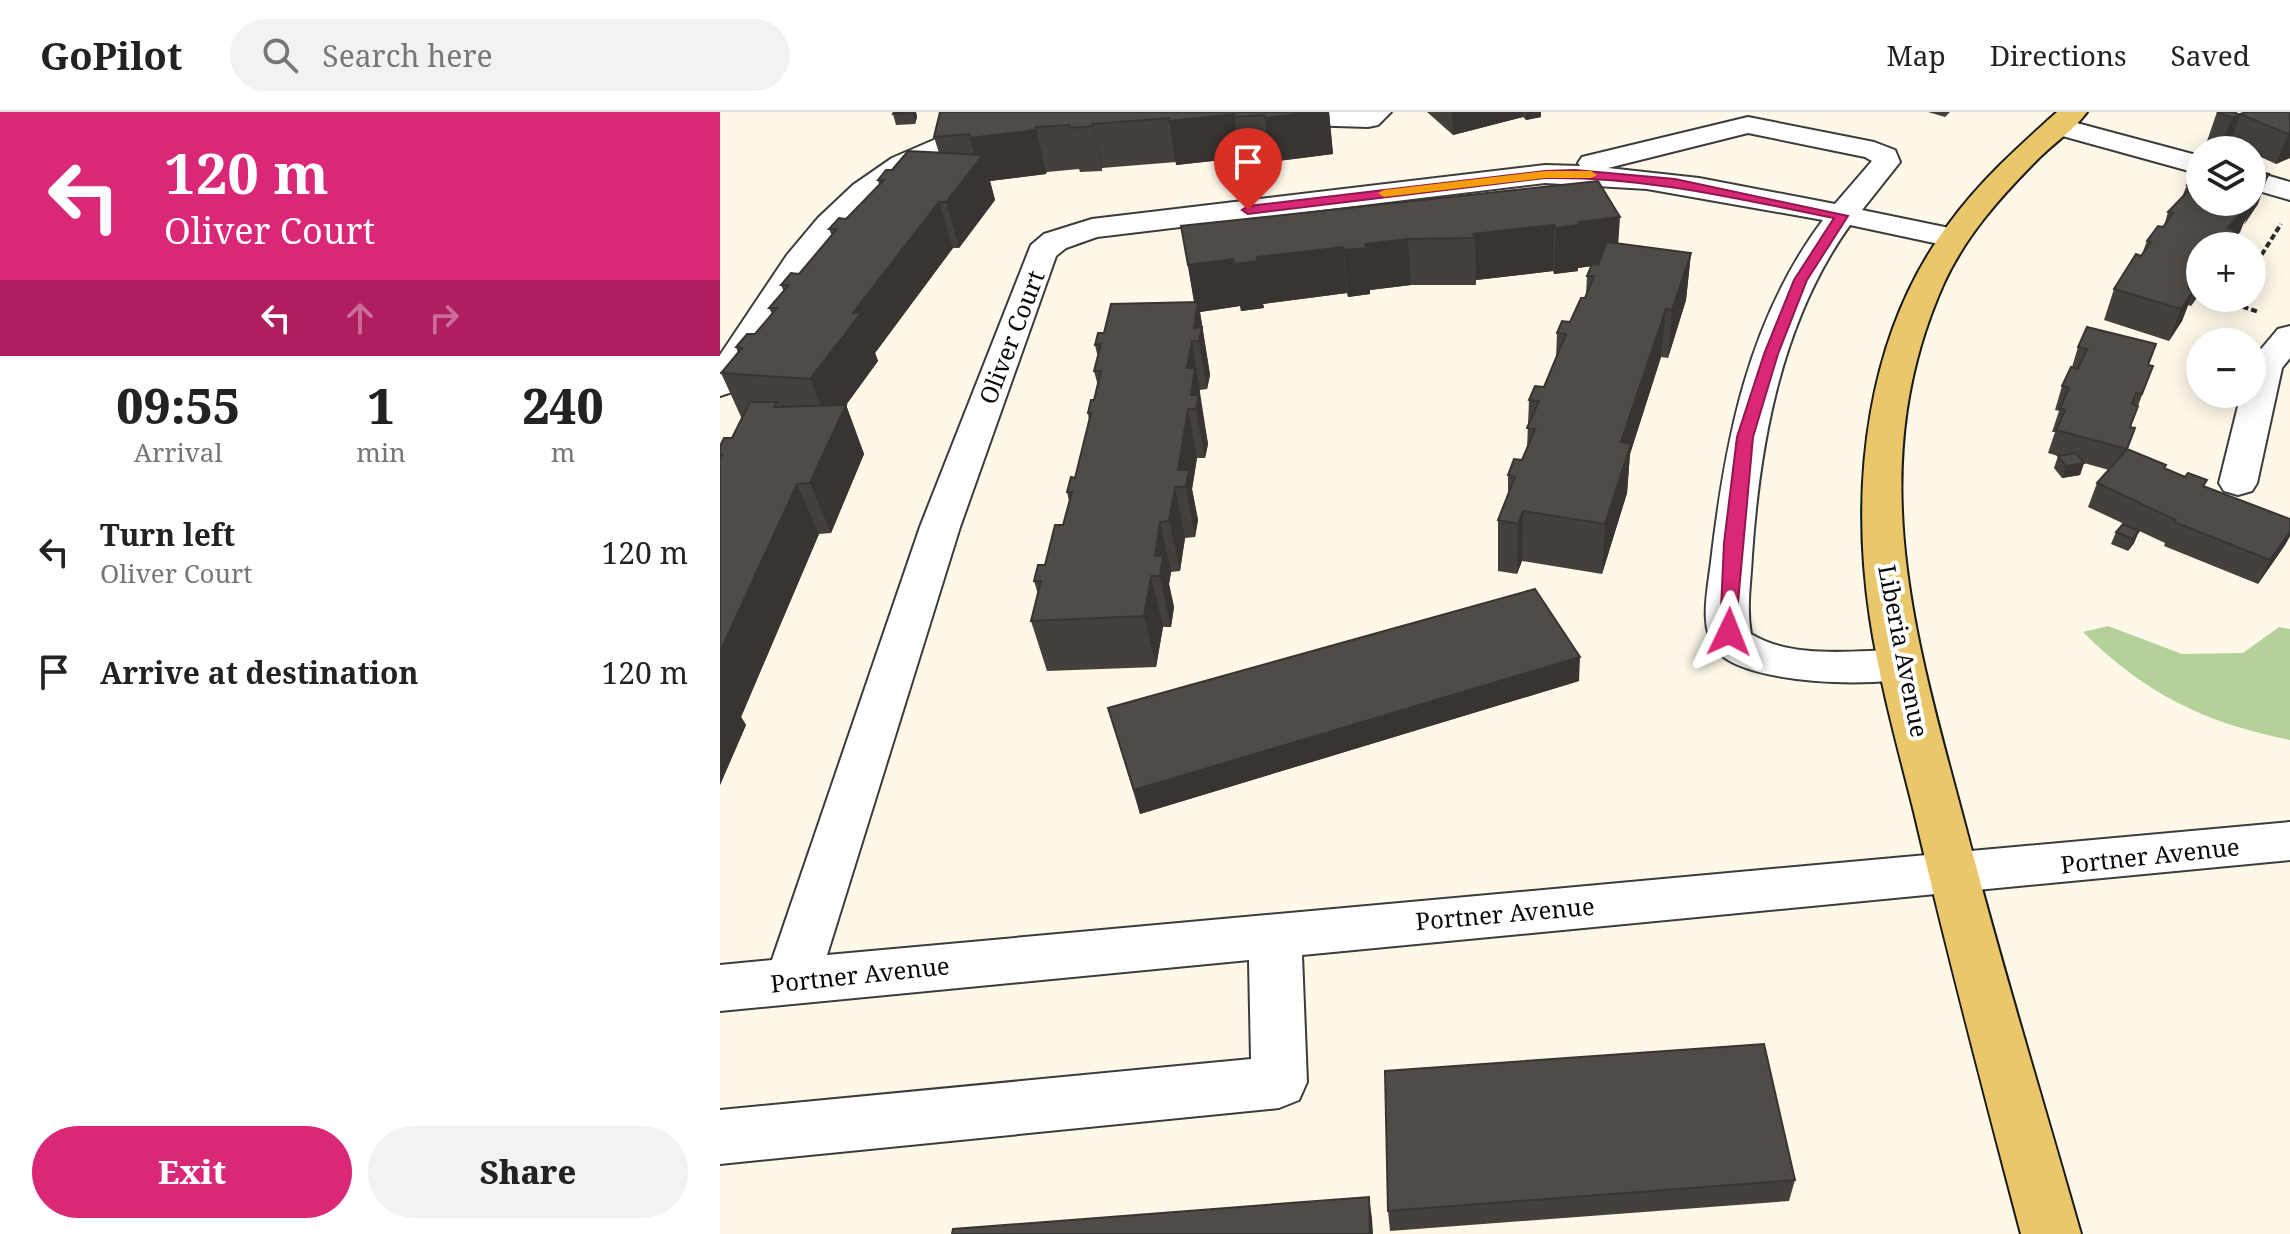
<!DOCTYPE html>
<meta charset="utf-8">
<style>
:root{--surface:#fff;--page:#f2f2f2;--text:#222;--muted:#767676;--line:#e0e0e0;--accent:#db2777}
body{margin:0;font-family:"Noto Serif",serif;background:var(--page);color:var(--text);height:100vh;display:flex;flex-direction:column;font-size:30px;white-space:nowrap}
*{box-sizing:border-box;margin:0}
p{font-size:26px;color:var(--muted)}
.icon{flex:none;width:44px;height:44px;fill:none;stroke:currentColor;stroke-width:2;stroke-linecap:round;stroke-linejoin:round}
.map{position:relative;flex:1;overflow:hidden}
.drawer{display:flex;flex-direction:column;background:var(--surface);width:720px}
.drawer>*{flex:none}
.banner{background:#db2777;color:#fff;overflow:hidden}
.buttons{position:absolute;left:1466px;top:24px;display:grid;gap:16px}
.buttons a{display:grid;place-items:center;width:80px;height:80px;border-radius:50%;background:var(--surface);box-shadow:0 4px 20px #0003;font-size:40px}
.pin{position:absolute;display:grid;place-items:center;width:68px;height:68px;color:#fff;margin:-82px -34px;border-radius:50% 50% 50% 0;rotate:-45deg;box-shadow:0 0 8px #0007}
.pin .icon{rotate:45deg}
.me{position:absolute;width:88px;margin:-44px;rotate:2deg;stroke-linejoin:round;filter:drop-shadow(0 0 6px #0008)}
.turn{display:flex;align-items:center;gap:28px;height:168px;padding:0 32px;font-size:36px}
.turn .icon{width:104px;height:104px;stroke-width:2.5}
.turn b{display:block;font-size:56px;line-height:68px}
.lanes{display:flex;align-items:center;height:76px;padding:0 32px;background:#0003;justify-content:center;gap:40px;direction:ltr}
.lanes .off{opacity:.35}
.eta{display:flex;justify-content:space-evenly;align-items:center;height:136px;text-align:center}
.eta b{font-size:48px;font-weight:800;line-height:56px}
.action{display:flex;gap:16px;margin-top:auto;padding:16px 32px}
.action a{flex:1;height:92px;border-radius:48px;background:var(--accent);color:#fff;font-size:32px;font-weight:800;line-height:92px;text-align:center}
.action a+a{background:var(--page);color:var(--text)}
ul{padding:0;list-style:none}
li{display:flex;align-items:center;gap:24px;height:120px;padding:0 32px}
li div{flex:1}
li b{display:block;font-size:30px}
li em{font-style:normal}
header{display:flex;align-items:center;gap:48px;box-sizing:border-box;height:112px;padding:0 40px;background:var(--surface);border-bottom:2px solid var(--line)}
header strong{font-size:38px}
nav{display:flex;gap:44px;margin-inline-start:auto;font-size:28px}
.search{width:560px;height:72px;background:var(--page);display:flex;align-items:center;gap:20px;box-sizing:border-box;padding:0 28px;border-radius:44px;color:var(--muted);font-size:30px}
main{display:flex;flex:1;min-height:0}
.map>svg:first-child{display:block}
.forest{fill:#b3d198}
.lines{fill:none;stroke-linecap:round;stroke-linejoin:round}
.minor-casing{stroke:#3c3c3c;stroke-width:4}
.major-casing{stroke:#1a1a1a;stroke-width:4}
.path{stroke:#2b2b2b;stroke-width:4;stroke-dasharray:6 3;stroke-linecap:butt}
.minor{fill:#fff;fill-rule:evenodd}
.major{fill:#eac76b;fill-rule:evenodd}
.wall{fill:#46403d}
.shaded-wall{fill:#393432}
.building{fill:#514b47;stroke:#393432;stroke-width:2}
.route{fill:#db2777;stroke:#8e194d;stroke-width:2}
.slow{fill:#f59e0b}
.labels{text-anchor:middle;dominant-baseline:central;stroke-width:8;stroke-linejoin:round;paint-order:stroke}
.street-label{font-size:24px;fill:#090909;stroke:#fff}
</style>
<header>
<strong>GoPilot</strong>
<div class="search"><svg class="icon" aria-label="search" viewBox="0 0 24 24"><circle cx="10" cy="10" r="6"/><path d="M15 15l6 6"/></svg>Search here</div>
<nav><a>Map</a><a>Directions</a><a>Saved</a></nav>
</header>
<main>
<section class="drawer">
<div class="banner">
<div class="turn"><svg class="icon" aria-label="left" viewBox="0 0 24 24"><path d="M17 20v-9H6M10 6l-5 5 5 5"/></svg><div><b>120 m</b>Oliver Court</div></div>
<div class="lanes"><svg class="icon" aria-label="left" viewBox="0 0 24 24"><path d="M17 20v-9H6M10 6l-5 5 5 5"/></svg><svg class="icon off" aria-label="ahead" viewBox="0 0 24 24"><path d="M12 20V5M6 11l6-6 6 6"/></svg><svg class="icon off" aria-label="right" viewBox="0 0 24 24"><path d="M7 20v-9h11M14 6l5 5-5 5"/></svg></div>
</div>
<div class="eta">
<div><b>09:55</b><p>Arrival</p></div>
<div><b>1</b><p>min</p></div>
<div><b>240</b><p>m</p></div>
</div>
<ul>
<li><svg class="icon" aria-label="left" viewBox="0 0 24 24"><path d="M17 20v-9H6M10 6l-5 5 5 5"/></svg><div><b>Turn left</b><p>Oliver Court</p></div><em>120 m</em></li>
<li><svg class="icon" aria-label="arrive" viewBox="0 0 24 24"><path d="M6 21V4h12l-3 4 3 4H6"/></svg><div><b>Arrive at destination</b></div><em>120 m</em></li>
</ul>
<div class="action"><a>Exit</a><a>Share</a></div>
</section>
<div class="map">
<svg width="1570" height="1122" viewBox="0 0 1570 1122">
<rect width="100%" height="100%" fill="#fdf8e8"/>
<path class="forest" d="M 1388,514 L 1462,542 L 1523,541 L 1559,515 L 1570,517 L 1570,628 C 1485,611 1425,582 1363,520 Z"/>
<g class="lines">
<defs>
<path id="minor" d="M 539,0 L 671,0 L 658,13 L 648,15 L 550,12 L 540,10 L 536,4 Z
M 1028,5 L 1154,30 L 1175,38 L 1180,50 L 1142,98 L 1244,119 L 1248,126 L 1244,133 L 1233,135 L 1130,113 C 1062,208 1040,328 1032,443 C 1031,469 1026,495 1031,522 C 1073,548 1135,538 1182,538 L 1197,542 L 1204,553 L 1197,564 C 1158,576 1026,573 997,539 C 978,517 988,477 991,450 C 1005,329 1028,208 1103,108 L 927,77 L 825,71 L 377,125 L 346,136 L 336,144 L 240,415 L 107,843 L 1570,710 L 1570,748 L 582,843 L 587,970 L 579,988 L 559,996 L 0,1052 L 0,998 L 531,947 L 529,848 L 0,899 L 0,853 L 52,848 L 200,415 L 311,133 L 324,122 L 372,107 L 825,53 L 860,54 L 858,51 L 862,45 ZM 1028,21 L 1145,45 L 1152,49 L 1115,92 L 979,66 L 888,56 Z
M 1338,6 L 1480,44 L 1480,62 L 1328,20 L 1324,14 L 1328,8 Z
M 274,15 L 284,17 L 288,23 L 284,29 C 268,33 252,35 236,39 C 162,61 105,129 66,191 C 47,220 32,252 12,280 L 0,284 L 0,243 L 67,143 L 98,106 L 133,73 L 172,46 L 216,27 Z
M 1532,59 L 1570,70 L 1570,88 L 1532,77 Z
M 1570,214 L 1570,246 L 1562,256 L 1537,371 L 1532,379 L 1518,383 L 1504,379 L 1499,371 L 1521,282 L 1532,282 L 1532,248 L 1558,217 Z"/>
<path id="major" d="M 1337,0 L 1367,0 C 1354,18 1334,31 1319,46 C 1282,83 1246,123 1224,171 C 1140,359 1198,534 1247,720 C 1282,855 1323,988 1361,1122 L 1301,1122 C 1264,982 1227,841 1194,700 C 1178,636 1160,572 1150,506 C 1130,373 1146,223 1228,113 C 1259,70 1298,35 1337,0 Z"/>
</defs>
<use href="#minor" class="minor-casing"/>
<use href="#major" class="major-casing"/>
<path class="path" d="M 1532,158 L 1561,112
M 1514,186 L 1511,191 L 1539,200"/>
<use href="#minor" class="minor"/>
<use href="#major" class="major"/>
</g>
<path class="wall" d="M 174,0 L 196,0 L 197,5 L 195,12 L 176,13 L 173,2 Z
M 220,0 L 609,0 L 613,42 L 550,50 L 549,46 L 520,49 L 520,46 L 456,53 L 456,50 L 382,56 L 382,59 L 360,60 L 359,57 L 327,60 L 326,62 L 270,69 L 275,88 L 239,136 L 233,136 L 155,241 L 158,249 L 126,293 L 144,342 L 111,421 L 99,422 L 21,605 L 26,613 L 0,673 L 0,334 L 12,326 L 22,307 L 1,261 L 18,241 L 16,235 L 35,222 L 52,202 L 49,196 L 64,180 L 61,173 L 79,162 L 112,124 L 109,117 L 126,107 L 159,73 L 158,68 L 172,58 L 219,41 L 214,25 Z
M 707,0 L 821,0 L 821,5 L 806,8 L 803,5 L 733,23 Z
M 1208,0 L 1230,0 L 1225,5 Z
M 1497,0 L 1520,3 L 1510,32 L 1501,35 L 1487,29 Z
M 1570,0 L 1570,46 L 1556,52 L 1532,41 L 1532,38 L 1525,38 L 1510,31 L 1520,2 Z
M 1480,58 L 1480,90 L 1532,90 L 1532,58 L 1538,92 L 1523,112 L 1520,120 L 1508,134 L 1480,134 L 1480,181 L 1471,194 L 1468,193 L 1462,209 L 1449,229 L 1384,208 L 1394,177 L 1422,142 L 1427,129 L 1444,114 L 1448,100 L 1462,85 L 1467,73 Z
M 878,69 L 898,132 L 971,141 L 966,188 L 948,246 L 941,245 L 910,342 L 907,381 L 882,462 L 802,449 L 797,462 L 778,459 L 778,408 L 788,384 L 788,363 L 802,348 L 807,337 L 809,288 L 824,275 L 836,246 L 837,221 L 850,210 L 865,186 L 866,183 L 867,164 L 871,154 L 858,156 L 858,159 L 834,162 L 833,159 L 756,168 L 756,173 L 691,173 L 650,178 L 650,182 L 628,185 L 627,181 L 543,192 L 544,196 L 521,199 L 520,194 L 480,200 L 490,263 L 487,277 L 480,278 L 479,282 L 488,332 L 485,346 L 477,346 L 472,377 L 478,408 L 475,425 L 465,426 L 460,459 L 451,460 L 449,472 L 454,495 L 451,515 L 443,515 L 436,555 L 327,559 L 311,509 L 318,482 L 314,469 L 325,453 L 343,413 L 349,389 L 347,380 L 355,366 L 369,309 L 368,301 L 374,288 L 378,274 L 374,259 L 378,246 L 375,233 L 384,221 L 474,190 L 461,114 Z
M 1358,235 L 1433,254 L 1410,315 L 1407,337 L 1445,356 L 1465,365 L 1487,368 L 1484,374 L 1570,407 L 1570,424 L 1565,433 L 1538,472 L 1444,434 L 1445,431 L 1368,395 L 1377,371 L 1389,358 L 1364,351 L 1360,363 L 1342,366 L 1334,356 L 1338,344 L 1328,341 L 1335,320 L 1332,320 L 1339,299 L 1335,298 L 1342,274 L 1352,255 Z
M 1419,419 L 1414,431 L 1408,439 L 1391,432 L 1396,420 Z
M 859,569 L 420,702 L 388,596 Z
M 1075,1068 L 1069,1089 L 670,1119 L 668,1099 Z"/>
<path class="shaded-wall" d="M 192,0 L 196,0 L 197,5 L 195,12 Z
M 594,0 L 609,0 L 613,42 L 550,50 L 545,6 Z
M 732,0 L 803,0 L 803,5 L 733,23 Z
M 806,0 L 821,0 L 821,5 L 806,8 Z
M 514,2 L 520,46 L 456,53 L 449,9 Z
M 1520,3 L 1510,32 L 1501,35 L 1512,6 Z
M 373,12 L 382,56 L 382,59 L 373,14 Z
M 316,15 L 326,62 L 270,69 L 275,88 L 239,136 L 226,90 L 256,51 L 250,26 Z
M 1570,21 L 1570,46 L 1556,52 L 1568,22 Z
M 1549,62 L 1538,92 L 1524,113 L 1536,82 Z
M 219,90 L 233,136 L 155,241 L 158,249 L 126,293 L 144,342 L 111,421 L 90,371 L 110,316 L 90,267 L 133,201 Z
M 1532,90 L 1520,120 L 1508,134 L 1504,134 L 1508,116 Z
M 900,105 L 897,151 L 858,156 L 858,159 L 834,162 L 836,116 L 858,110 Z
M 834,113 L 833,159 L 756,168 L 755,126 L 753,122 Z
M 688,127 L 691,173 L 650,178 L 650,182 L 628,185 L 624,138 L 645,132 Z
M 623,135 L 627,181 L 543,192 L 544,196 L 521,199 L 514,152 L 537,145 Z
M 971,141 L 966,188 L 948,246 L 952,198 Z
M 513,147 L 520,194 L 480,200 L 490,263 L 487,277 L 479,229 L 474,216 L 476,200 L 468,153 Z
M 1478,161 L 1470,183 L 1474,178 L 1462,209 L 1449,229 L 1468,176 Z
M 1480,170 L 1480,181 L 1471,194 Z
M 946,197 L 941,245 L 910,342 L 907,381 L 882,462 L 885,412 L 901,330 Z
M 472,229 L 488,332 L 485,346 L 476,297 L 473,297 L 467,256 Z
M 468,297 L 477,346 L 472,377 L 478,408 L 475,425 L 466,375 L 458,358 Z
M 1364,351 L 1360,363 L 1342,366 L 1346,354 Z
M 77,372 L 99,422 L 21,605 L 26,613 L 0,673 L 0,540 Z
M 455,375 L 465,426 L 460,459 L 449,409 Z
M 803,399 L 802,449 L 797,462 L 798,412 Z
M 440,410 L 451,460 L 449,472 L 454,495 L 451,515 L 435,444 Z
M 1419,419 L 1414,431 L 1408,439 L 1413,427 Z
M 1570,420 L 1570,424 L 1565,433 L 1538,472 L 1550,448 Z
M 431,464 L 443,515 L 436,555 L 424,504 Z
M 860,545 L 859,569 L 420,702 L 414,678 Z
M 649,1085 L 652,1106 L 653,1122 L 650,1122 Z"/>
<path class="building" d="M 174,0 L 192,0 L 191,1 L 173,2 Z
M 220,0 L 594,0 L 545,6 L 544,3 L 514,5 L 514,2 L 449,9 L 449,6 L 373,12 L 373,14 L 350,16 L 350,13 L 316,15 L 316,18 L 250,26 L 250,22 L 214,25 Z
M 1497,0 L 1514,0 L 1520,3 L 1512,6 Z
M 1526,0 L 1570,0 L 1570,21 L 1568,22 L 1520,2 Z
M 188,39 L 263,43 L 226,90 L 219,90 L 133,201 L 141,201 L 90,267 L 1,261 L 22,236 L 16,235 L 27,222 L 35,222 L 57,196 L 49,196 L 69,173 L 61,173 L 71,161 L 79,162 L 117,117 L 109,117 L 119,106 L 126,107 L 164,68 L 158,68 L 166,58 L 172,58 Z
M 1480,58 L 1480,90 L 1531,90 L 1508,116 L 1515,118 L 1504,133 L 1498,131 L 1496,134 L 1480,134 L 1480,162 L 1478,161 L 1468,176 L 1474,178 L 1461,197 L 1394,177 L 1416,142 L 1421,144 L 1431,130 L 1427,129 L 1438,114 L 1443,115 L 1453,101 L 1448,100 L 1472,75 L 1467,73 Z
M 1532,58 L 1549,62 L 1536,82 L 1532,81 Z
M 878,69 L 900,105 L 858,110 L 860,113 L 836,116 L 834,113 L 753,122 L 755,126 L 688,127 L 645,132 L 647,136 L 624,138 L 623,135 L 537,145 L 538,149 L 514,152 L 513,147 L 468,153 L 461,114 Z
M 887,130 L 971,141 L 952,198 L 946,197 L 901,330 L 911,332 L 885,412 L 803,399 L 798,412 L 778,408 L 795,365 L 788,363 L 794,347 L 802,348 L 815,317 L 807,316 L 819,289 L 809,288 L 815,274 L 824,275 L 846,222 L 837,221 L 842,209 L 850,210 L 861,186 L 865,186 L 874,164 L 867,164 L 872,152 L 878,153 Z
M 478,190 L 474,216 L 482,215 L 479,229 L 472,229 L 467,256 L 475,256 L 471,283 L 479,283 L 476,297 L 468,297 L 458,358 L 469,358 L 466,375 L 455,375 L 449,409 L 440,410 L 435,444 L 443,444 L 440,464 L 431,464 L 424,504 L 311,509 L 321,469 L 314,469 L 318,453 L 325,453 L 335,413 L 343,413 L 352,380 L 347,380 L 351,365 L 355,366 L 371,301 L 368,301 L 371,288 L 374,288 L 381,259 L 374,259 L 381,232 L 375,233 L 378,221 L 384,221 L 391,192 Z
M 1367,215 L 1436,232 L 1428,253 L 1433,254 L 1422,282 L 1416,281 L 1412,292 L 1418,294 L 1410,315 L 1415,316 L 1407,337 L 1336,318 L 1345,298 L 1340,296 L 1349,276 L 1342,274 L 1351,255 L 1358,257 L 1367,237 L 1358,235 Z
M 30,290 L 57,290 L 54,295 L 126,293 L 90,371 L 77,372 L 0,540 L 0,347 L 2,343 L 0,343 L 0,334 L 4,326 L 12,326 Z
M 1407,337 L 1446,353 L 1444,356 L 1465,365 L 1468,361 L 1487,368 L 1483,374 L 1570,407 L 1570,420 L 1550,448 L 1454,410 L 1456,408 L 1377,371 Z
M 1356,341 L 1364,351 L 1346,354 L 1338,344 Z
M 1403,412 L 1419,419 L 1413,427 L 1396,420 Z
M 815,477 L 860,545 L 414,678 L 388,596 Z
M 1044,932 L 1075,1068 L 668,1099 L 665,959 Z
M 649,1085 L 650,1122 L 232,1122 L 233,1117 Z"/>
<path class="route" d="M 855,58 L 955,67 L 1128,104 L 1087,168 L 1058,242 L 1033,325 L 1015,524 L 1009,526 L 1000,520 L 1004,431 L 1017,325 L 1044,242 L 1074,168 L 1114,106 C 1019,87 923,64 825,66 L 528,102 L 522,98 L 528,94 L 825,59 Z"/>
<path class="slow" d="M 825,59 L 871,59 L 877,63 L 871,66 L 825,66 L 664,85 L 658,81 L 664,78 Z"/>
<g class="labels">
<g class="street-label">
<text transform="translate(291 225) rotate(-69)">Oliver Court</text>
<text transform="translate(1184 539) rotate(79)">Liberia Avenue</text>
<text transform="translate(1430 743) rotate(-6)">Portner Avenue</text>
<text transform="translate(785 801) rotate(-5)">Portner Avenue</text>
<text transform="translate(140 862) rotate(-6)">Portner Avenue</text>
</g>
</g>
</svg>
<div class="buttons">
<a><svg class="icon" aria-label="layers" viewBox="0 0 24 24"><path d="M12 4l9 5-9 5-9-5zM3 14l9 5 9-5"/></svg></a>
<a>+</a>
<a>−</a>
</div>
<div class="pin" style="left:528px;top:98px;background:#d93025"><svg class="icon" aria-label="arrive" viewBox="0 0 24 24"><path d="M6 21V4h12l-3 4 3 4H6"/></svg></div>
<svg class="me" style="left:1009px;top:520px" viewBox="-20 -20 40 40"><path d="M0-17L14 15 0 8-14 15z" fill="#db2777" stroke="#fff" stroke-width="4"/></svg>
</div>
</main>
